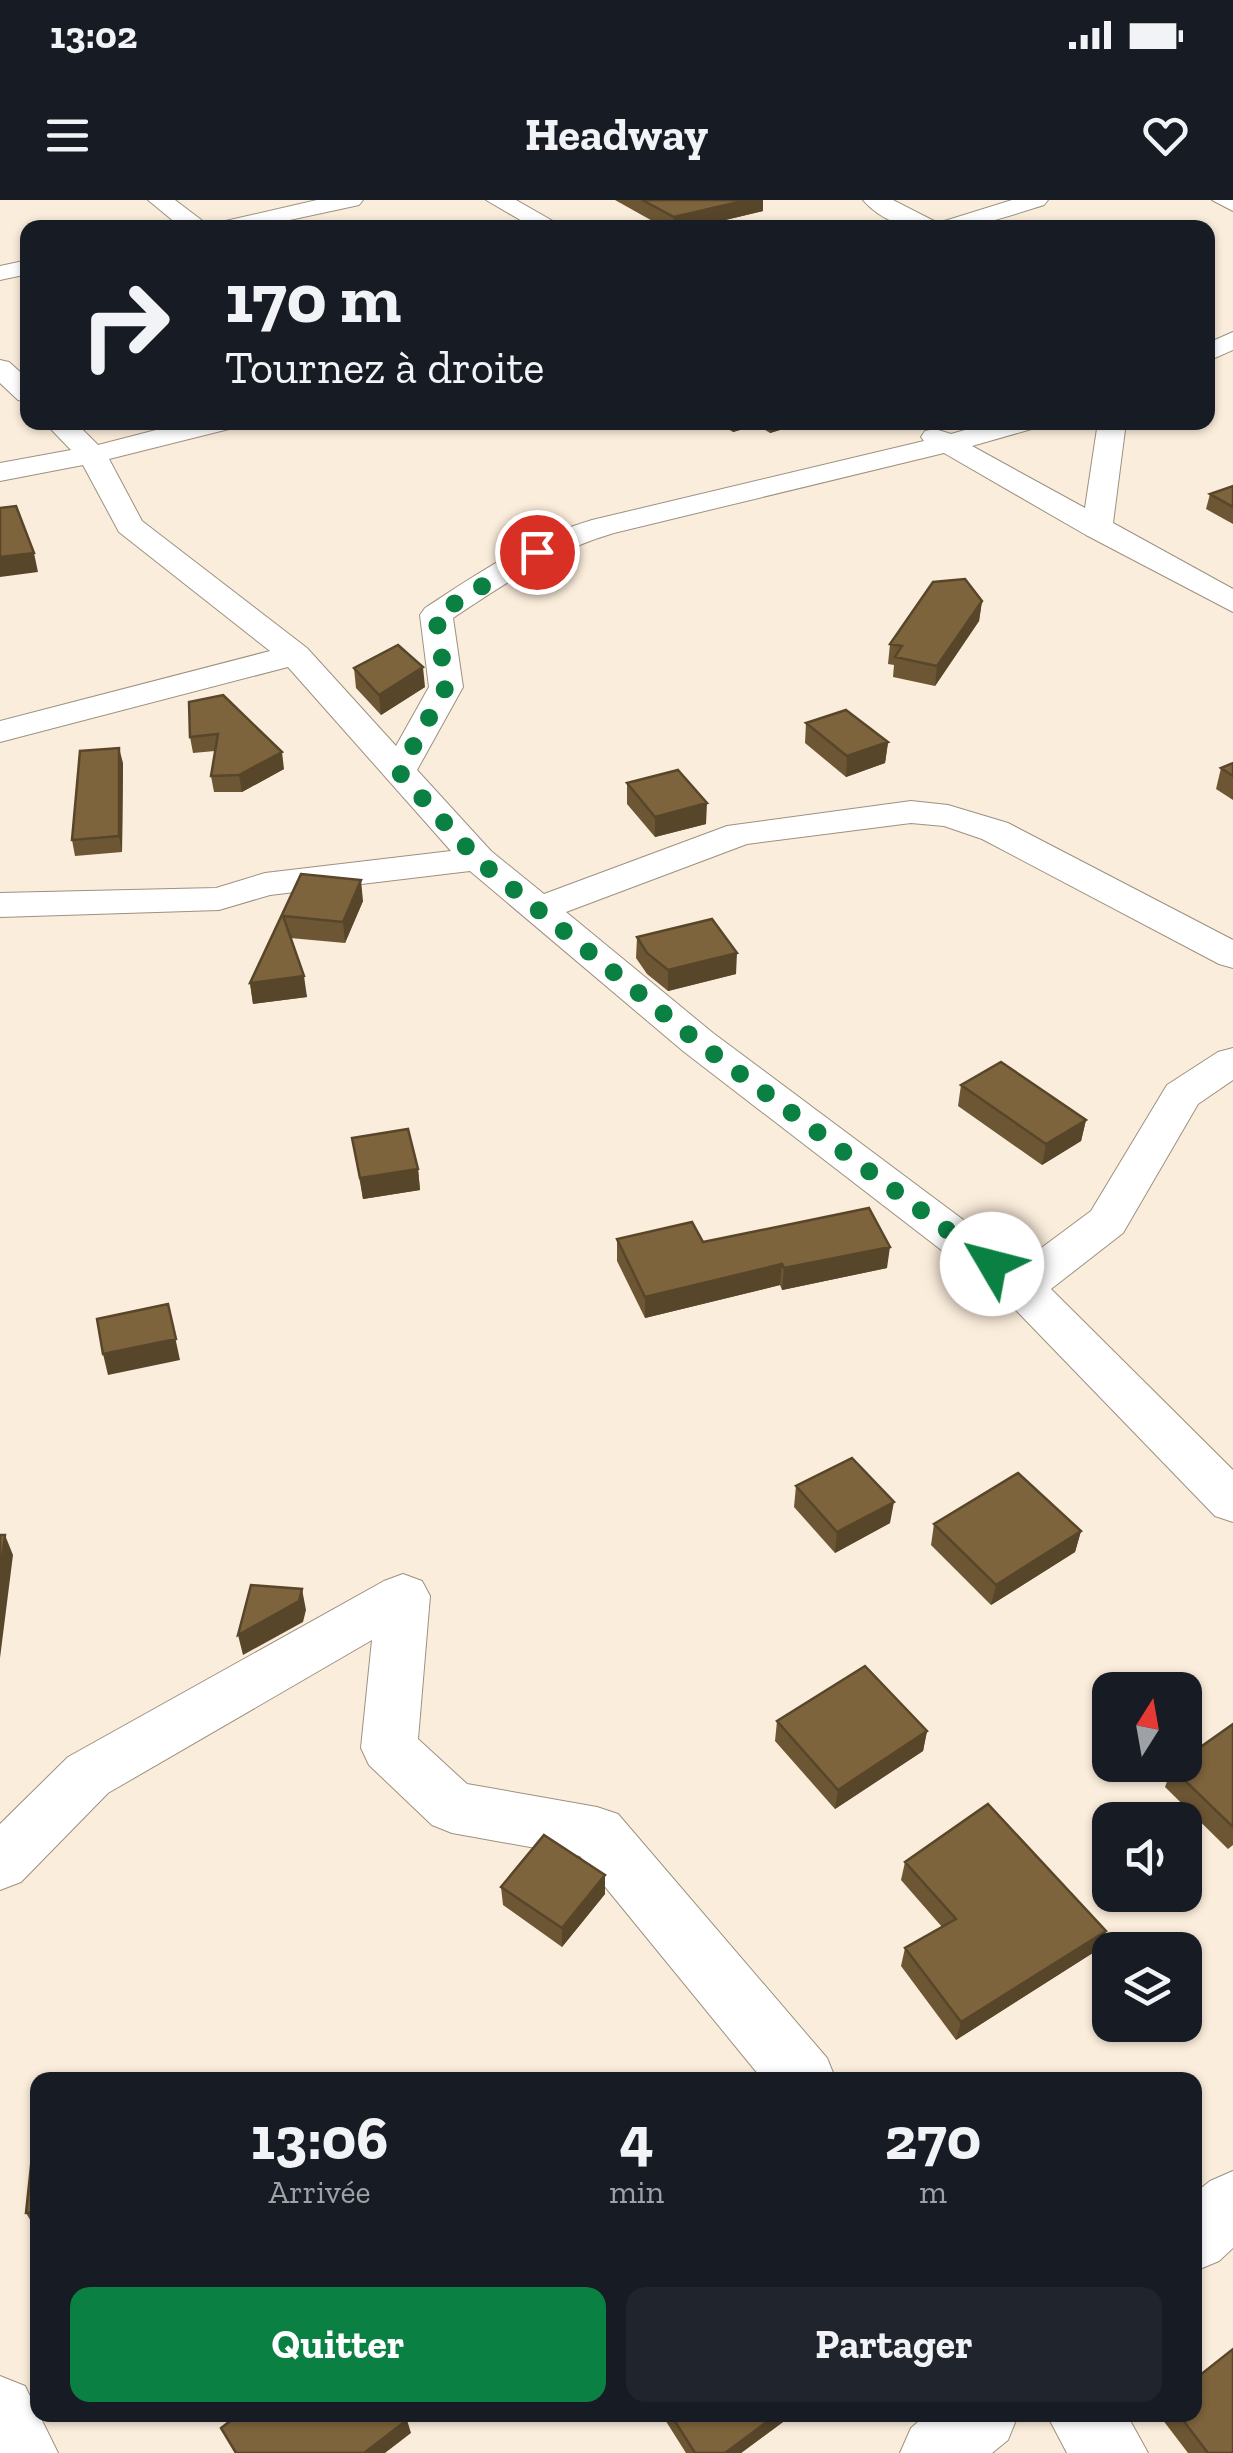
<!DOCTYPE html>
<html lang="fr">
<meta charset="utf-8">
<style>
:root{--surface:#171b24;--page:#20242c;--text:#f1f3f6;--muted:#9ea1a6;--accent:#0b8043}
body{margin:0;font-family:"Zilla Slab",serif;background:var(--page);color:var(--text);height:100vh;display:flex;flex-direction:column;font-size:38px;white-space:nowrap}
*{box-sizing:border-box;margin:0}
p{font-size:32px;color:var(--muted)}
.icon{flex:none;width:55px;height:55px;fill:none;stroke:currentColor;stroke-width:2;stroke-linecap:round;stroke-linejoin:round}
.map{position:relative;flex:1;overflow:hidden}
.sheet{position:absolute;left:30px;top:1872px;width:1172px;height:350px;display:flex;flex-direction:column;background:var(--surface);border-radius:20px;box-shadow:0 2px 8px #0004}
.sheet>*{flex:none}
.guide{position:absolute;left:20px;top:20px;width:1195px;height:210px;border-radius:20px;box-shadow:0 2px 8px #0004;background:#171b24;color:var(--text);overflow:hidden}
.needle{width:65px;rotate:11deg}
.tools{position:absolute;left:1092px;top:1472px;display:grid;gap:20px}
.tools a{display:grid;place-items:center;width:110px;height:110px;border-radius:20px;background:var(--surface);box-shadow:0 2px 8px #0004;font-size:50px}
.pin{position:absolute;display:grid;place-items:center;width:85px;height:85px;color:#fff;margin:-42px;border:5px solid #fff;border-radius:50%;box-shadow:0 2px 10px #0007}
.me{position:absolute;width:110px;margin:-55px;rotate:307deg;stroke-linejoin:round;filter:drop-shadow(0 0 8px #0008)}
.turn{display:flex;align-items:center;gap:35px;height:210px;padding:0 40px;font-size:45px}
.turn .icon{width:130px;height:130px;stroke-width:2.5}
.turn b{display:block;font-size:70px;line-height:85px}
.eta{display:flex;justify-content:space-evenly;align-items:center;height:170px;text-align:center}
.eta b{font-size:60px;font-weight:800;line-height:70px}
.primary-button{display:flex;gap:20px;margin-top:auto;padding:20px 40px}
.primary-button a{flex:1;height:115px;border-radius:20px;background:var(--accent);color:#fff;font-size:40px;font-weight:800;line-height:115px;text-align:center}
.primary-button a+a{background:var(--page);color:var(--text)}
.status{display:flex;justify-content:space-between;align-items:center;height:70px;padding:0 50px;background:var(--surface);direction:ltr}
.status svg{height:28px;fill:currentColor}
header{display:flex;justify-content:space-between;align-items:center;height:130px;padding:0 40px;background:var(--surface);font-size:45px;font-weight:800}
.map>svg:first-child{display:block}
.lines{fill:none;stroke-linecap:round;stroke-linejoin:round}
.minor-casing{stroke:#9d9180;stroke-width:2}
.minor{fill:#fff;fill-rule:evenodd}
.wall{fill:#6c5634}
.shaded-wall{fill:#58462b}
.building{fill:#7e643d;stroke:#58462b;stroke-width:2.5}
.route{stroke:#0b8043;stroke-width:18;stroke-dasharray:0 32.4}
</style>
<div class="status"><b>13:02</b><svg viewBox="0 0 49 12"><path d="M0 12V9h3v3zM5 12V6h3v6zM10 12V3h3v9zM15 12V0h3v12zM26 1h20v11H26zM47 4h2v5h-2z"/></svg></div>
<header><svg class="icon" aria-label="menu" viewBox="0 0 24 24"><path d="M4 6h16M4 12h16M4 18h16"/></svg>Headway<svg class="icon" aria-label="heart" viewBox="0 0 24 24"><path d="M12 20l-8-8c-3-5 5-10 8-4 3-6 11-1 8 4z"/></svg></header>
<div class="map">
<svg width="1233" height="2253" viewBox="0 0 1233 2253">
<rect width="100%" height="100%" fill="#fbeddb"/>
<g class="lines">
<defs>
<path id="minor" d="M 148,0 L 175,0 L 208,25 L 317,0 L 363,0 L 359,5 L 253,28 L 182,28 Z
M 486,0 L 516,0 L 565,28 L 534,28 Z
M 863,0 L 893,0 L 938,23 L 1012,0 L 1048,0 L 1044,5 C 989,22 909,52 863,0 Z
M 1212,0 L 1233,0 L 1233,11 Z
M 28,60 L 28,74 L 0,80 L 0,66 Z
M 1233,132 L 1233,150 L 1208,161 L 1208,143 Z
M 0,160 L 9,162 L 28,179 L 28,202 L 18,200 L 0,183 Z
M 44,222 L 75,222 L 98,245 L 187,222 L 237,222 L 233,228 L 109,259 L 142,321 L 307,448 L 396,546 L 429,487 L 420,415 L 425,408 C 478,373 530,338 592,320 L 924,241 L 921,237 L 925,231 L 935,229 L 951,234 L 993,222 L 1039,222 L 1035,228 L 972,246 L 1085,308 L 1098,222 L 1126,222 L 1113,323 L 1233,389 L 1233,412 L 1086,335 L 944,253 L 614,333 C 554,350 504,384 453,418 L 463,487 L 417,570 L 491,651 L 544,694 L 727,626 L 911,601 L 948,605 L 1008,623 L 1233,740 L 1233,768 L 1219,764 L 982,639 L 944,626 L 911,623 L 747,644 L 566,712 L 713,833 L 1021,1063 L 1091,1011 L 1167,885 L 1218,852 L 1233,848 L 1233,880 L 1198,904 L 1123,1033 L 1051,1089 L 1233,1270 L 1233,1322 L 1215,1316 L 1005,1099 L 683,851 L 470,671 L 270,695 L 219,710 L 0,717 L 0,693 L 216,688 L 265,673 L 451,651 L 288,467 L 0,542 L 0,521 L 270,451 L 119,332 L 83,265 L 0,281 L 0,263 L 71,250 Z
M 403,1374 L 422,1381 L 430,1396 L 418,1539 L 467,1584 L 597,1607 L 618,1614 L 827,1858 L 836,1880 L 763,1880 L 580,1656 L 452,1633 L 432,1625 L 369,1565 L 361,1548 L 372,1440 L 108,1593 L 21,1682 L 0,1690 L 0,1624 L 68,1557 L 384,1381 Z
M 1233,1971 L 1233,2048 L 1219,2061 L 1195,2071 L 1195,1993 L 1210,1981 Z
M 0,2176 L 25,2186 L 58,2253 L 0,2253 Z
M 926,2215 L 1018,2215 L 1008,2240 L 992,2253 L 900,2253 L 911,2228 Z
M 1047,2215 L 1127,2215 L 1148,2253 L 1067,2253 Z"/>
</defs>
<use href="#minor" class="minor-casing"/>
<use href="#minor" class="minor"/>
</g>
<path class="wall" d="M 615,0 L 763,0 L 763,11 L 692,28 L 665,28 Z
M 716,222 L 806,222 L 770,233 L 757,225 L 733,232 Z
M 1233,286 L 1233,324 L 1206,309 L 1210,294 Z
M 982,401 L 979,421 L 935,486 L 893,477 L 894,465 L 888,464 L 890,444 Z
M 354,468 L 425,487 L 381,515 L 356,488 Z
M 189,502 L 284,569 L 242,592 L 214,592 L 211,576 L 215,551 L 193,553 L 190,537 Z
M 806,523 L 888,543 L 885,563 L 846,577 L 805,543 Z
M 123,563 L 122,652 L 75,656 L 72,640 Z
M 1233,563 L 1233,600 L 1216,589 L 1221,568 Z
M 627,583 L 706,624 L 655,637 L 627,604 Z
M 301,674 L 363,701 L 345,743 L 290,738 L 307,797 L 253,804 L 250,783 Z
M 637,737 L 736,774 L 668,791 L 647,774 L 636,758 Z
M 961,885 L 1086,920 L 1081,941 L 1042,965 L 958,906 Z
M 352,938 L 418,969 L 420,990 L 363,999 Z
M 617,1039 L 703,1042 L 887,1068 L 782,1090 L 780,1085 L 645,1118 L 617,1061 Z
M 796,1286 L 890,1323 L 835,1353 L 794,1307 Z
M 934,1324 L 1081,1331 L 1075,1352 L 991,1405 L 931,1345 Z
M 777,1521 L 927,1531 L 923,1551 L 835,1609 L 775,1541 Z
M 1233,1524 L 1233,1645 L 1228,1649 L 1165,1587 L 1172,1568 Z
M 905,1662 L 1106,1731 L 1099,1749 L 956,1840 L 901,1766 L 905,1748 L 942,1727 L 901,1680 Z
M 605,1675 L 605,1694 L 562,1747 L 503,1705 L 501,1687 Z
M 37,1910 L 38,2028 L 35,2028 L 26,2013 Z
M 662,2215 L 784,2215 L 783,2222 L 741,2253 L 686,2253 Z
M 1159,2215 L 1195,2215 L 1233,2253 L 1188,2253 Z"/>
<path class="shaded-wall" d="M 747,0 L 763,0 L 763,11 L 692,28 L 673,28 L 674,17 Z
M 87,222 L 99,222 L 88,230 Z
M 733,222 L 757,222 L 757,225 L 733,232 Z
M 771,222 L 806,222 L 770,233 Z
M 34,353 L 38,372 L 0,377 L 0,357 Z
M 982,401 L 979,421 L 935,486 L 937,466 Z
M 423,467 L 425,487 L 381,515 L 379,495 Z
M 888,542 L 885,563 L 846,577 L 847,556 Z
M 119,548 L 123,563 L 122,652 L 119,636 Z
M 282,552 L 284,569 L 242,592 L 239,575 Z
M 707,603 L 706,624 L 655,637 L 655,617 Z
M 361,680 L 363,701 L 345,743 L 343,722 Z
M 737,753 L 736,774 L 668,791 L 668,770 Z
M 304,776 L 307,797 L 253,804 L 250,783 Z
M 1086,920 L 1081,941 L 1042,965 L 1046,944 Z
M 418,969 L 420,990 L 363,999 L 360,978 Z
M 890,1047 L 887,1068 L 782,1090 L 784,1068 Z
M 782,1064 L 780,1085 L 645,1118 L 645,1097 Z
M 168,1104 L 180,1160 L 108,1175 L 103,1154 Z
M 894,1302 L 890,1323 L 835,1353 L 837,1332 Z
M 1081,1331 L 1075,1352 L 991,1405 L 996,1385 Z
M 5,1335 L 13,1355 L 0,1458 L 0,1376 Z
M 302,1389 L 306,1410 L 303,1422 L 243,1455 L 238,1435 Z
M 927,1531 L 923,1551 L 835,1609 L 838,1590 Z
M 605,1675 L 605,1694 L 562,1747 L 562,1728 Z
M 1106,1731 L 1099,1749 L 956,1840 L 961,1822 Z
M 776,2215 L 784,2215 L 783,2222 L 741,2253 L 725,2253 Z
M 407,2220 L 411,2233 L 385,2253 L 364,2253 Z"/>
<path class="building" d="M 642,0 L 747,0 L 674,17 Z
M 1233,286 L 1233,307 L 1210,294 Z
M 16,306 L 34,353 L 0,357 L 0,308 Z
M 965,379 L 982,401 L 937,466 L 895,457 L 902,446 L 890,444 L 933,382 Z
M 398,445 L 423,467 L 379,495 L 354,468 Z
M 223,495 L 282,552 L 239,575 L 211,576 L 218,534 L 190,537 L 189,502 Z
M 846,510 L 888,542 L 847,556 L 806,523 Z
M 119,548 L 119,636 L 72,640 L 80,551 Z
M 1233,563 L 1233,576 L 1221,568 Z
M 678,570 L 707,603 L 655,617 L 627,583 Z
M 301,674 L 361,680 L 343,722 L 283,716 L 304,776 L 250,783 Z
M 712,719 L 737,753 L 668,770 L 647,753 L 637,737 Z
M 1001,862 L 1086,920 L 1046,944 L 961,885 Z
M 408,929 L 418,969 L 360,978 L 352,938 Z
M 869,1008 L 890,1047 L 784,1068 L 782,1064 L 645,1097 L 617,1039 L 692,1022 L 703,1042 Z
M 168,1104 L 176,1139 L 103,1154 L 97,1119 Z
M 852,1258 L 894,1302 L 837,1332 L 796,1286 Z
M 1018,1273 L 1081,1331 L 996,1385 L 934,1324 Z
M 0,1335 L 5,1335 L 0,1376 Z
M 251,1385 L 302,1389 L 299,1401 L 238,1435 Z
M 865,1466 L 927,1531 L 838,1590 L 777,1521 Z
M 1233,1524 L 1233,1627 L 1172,1568 L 1176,1565 L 1185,1565 L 1185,1558 Z
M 988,1604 L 1106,1731 L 961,1822 L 905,1748 L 956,1719 L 905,1662 Z
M 544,1635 L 605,1675 L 562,1728 L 501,1687 Z
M 37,1910 L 38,2012 L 26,2013 Z
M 1233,2149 L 1233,2253 L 1208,2253 L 1179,2215 L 1195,2215 L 1195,2179 Z
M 238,2215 L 404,2215 L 407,2220 L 364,2253 L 236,2253 L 221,2228 Z
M 671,2215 L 776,2215 L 725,2253 L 695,2253 Z"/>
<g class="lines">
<path class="route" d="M 537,352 L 436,415 L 446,487 L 399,572 L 478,660 L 698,842 L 992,1064"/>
</g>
</svg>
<div class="tools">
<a><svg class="needle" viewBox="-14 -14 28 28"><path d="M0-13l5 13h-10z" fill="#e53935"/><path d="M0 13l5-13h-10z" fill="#9ea1a6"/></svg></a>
<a><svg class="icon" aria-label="sound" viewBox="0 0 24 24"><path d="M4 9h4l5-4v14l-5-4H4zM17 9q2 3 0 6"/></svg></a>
<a><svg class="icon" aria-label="layers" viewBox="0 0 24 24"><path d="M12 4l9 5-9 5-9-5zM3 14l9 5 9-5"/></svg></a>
</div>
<div class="pin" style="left:537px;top:352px;background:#d93025"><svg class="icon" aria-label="arrive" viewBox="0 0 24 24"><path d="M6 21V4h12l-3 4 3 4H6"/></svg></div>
<svg class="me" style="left:992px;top:1064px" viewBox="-20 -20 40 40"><circle r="19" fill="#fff"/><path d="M0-13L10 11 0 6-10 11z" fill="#0b8043"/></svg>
<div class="guide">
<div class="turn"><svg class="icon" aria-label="right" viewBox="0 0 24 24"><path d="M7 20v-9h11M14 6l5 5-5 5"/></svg><div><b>170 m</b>Tournez à droite</div></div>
</div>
<section class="sheet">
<div class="eta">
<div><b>13:06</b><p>Arrivée</p></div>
<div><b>4</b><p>min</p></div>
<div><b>270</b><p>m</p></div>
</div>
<div class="primary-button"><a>Quitter</a><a>Partager</a></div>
</section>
</div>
